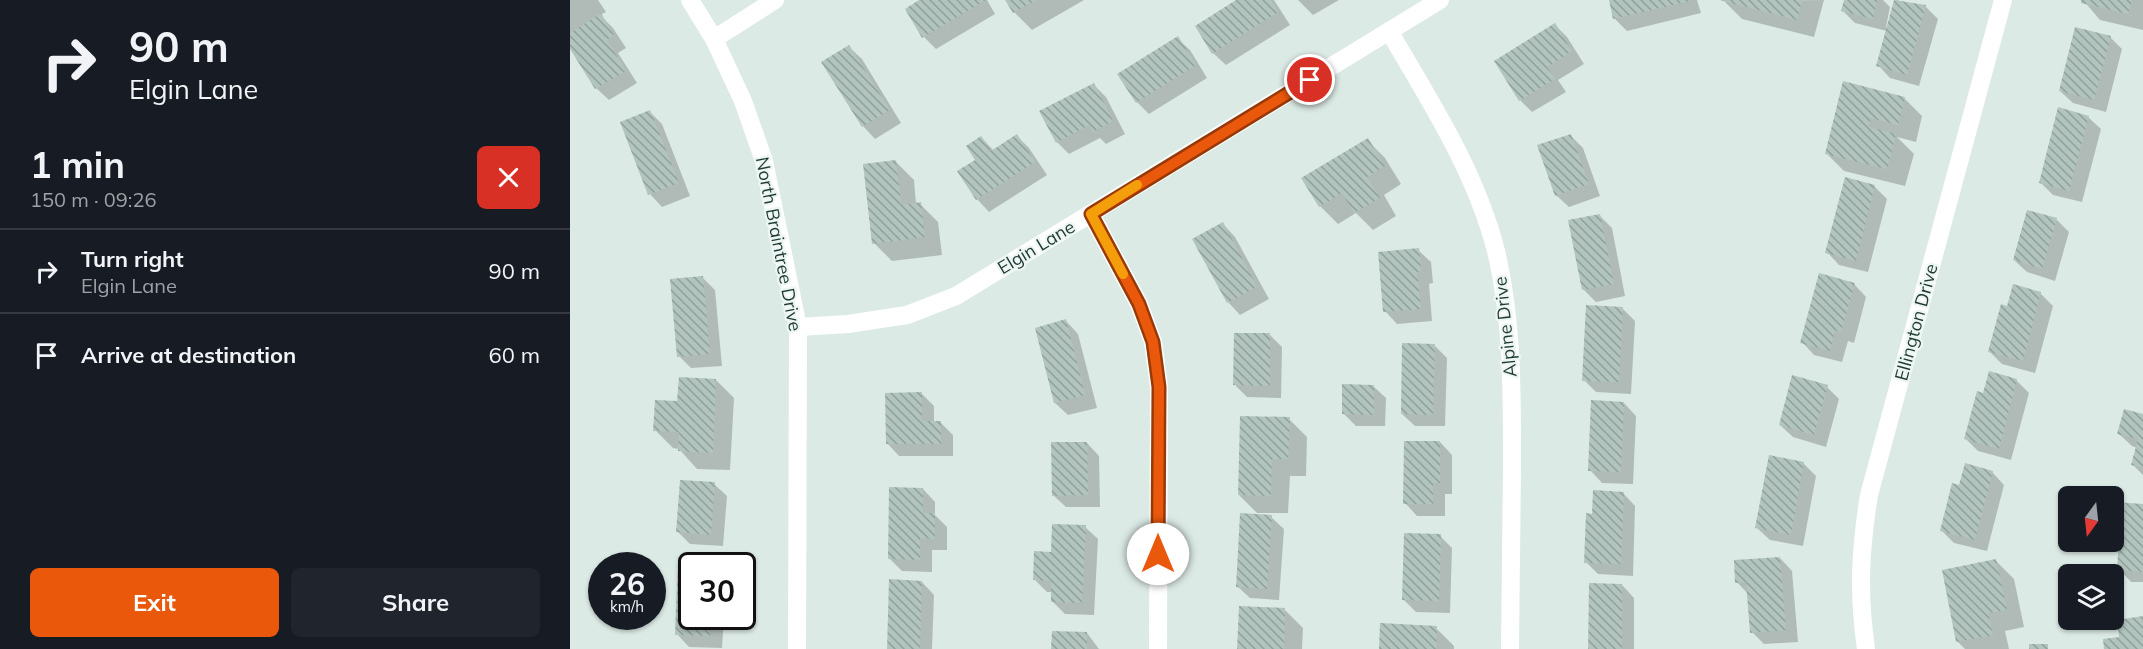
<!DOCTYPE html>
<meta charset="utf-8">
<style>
:root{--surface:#171b24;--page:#20242c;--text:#f1f3f6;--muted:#9ea1a6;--line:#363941;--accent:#ea580c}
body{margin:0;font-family:Mulish,sans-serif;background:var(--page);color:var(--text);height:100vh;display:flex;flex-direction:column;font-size:22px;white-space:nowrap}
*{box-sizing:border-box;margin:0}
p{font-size:20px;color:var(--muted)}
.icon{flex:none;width:33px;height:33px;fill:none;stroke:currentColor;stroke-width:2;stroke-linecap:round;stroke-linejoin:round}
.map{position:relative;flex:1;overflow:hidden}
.drawer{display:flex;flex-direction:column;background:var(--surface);width:570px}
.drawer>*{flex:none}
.top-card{background:#171b24;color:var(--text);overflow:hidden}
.needle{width:39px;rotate:195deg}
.tools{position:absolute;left:1488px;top:486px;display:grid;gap:12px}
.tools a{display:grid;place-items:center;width:66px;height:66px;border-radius:9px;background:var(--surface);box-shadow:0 2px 4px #0004;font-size:30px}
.speed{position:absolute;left:18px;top:552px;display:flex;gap:12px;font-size:30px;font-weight:700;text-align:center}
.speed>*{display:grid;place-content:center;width:78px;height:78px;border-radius:50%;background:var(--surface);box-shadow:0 2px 4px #0004;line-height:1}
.speed small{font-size:15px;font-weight:400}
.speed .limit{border:3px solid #111;border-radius:9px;background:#fff;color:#111}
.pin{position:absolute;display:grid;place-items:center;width:51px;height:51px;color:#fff;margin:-26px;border:3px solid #fff;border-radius:50%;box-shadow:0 2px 6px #0007}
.me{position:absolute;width:66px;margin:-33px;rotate:0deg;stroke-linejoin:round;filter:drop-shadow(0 0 4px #0008)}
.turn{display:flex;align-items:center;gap:21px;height:126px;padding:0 30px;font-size:27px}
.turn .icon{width:78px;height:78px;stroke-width:2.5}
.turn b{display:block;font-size:42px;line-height:51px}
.round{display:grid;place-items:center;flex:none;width:63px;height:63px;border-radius:9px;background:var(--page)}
.overview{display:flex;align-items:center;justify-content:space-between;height:102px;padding:0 30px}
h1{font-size:36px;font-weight:700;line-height:45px}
.primary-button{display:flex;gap:12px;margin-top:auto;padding:12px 30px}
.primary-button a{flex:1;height:69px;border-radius:9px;background:var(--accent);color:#fff;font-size:24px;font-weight:700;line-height:69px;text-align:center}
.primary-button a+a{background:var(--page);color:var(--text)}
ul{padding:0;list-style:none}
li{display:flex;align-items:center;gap:18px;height:84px;padding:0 30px;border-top:2px solid var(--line)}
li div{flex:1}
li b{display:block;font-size:22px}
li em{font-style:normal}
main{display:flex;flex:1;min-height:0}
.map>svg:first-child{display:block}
.shadow{fill:#0003}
.building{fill:url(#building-back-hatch)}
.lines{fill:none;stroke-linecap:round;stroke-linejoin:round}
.minor{stroke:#fff;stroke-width:18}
.route-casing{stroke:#983908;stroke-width:15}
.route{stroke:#ea580c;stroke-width:10}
.slow{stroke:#f59e0b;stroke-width:10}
.labels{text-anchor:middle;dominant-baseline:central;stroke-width:4.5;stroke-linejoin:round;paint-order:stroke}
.street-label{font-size:18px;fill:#1e3934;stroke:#edf6f2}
</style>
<main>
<section class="drawer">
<div class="top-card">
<div class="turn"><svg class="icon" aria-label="right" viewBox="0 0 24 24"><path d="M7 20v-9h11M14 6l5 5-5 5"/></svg><div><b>90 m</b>Elgin Lane</div></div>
</div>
<div class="overview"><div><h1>1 min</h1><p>150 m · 09:26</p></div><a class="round" style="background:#d93025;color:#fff"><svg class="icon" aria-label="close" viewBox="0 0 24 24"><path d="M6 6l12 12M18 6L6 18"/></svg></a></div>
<ul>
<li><svg class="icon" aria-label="right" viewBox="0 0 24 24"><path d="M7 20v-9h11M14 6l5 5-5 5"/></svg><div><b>Turn right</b><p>Elgin Lane</p></div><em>90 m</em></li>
<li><svg class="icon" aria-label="arrive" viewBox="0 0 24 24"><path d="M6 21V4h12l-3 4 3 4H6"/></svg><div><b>Arrive at destination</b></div><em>60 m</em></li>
</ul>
<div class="primary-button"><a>Exit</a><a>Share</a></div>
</section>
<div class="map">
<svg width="1573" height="649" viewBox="0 0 1573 649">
<defs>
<pattern id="building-back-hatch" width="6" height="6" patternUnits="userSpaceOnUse" patternTransform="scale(1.5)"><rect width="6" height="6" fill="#b2c4be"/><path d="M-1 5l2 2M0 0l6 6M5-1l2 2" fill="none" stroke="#90a09b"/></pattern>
</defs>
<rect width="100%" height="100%" fill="#dceae5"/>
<path class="shadow" d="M 0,0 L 28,0 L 36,12 L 30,15 L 43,28 L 56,48 L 48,53 L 67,83 L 39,100 L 26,88 L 0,46 Z
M 352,0 L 417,0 L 425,14 L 366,49 L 354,37 L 337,9 Z
M 437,0 L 514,0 L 462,30 L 444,12 Z
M 669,0 L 704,0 L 720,25 L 656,65 L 643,53 Z
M 728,0 L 769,0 L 743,15 Z
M 1040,0 L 1127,0 L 1131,13 L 1057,31 L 1045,19 Z
M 1254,0 L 1244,37 L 1172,19 L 1154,1 Z
M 1276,0 L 1313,0 L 1320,7 L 1316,27 L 1318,28 L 1326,0 L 1356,7 L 1368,19 L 1349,86 L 1320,78 L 1308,65 L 1317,31 L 1285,23 L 1273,11 Z
M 1513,0 L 1573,0 L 1573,30 L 1530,20 Z
M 985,25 L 997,37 L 1014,64 L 988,80 L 996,92 L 962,112 L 950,100 Z
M 1540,37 L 1552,49 L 1536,112 L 1503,103 L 1490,91 Z
M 607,38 L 620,50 L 637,78 L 579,114 L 567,102 Z
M 279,47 L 292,59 L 331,123 L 305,139 L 293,126 L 253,62 Z
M 1274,82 L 1334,98 L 1352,116 L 1346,142 L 1327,137 L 1344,154 L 1335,186 L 1274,171 L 1256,153 Z
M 523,84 L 536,97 L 555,134 L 536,144 L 530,138 L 499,154 L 487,142 Z
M 80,112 L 92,124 L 120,196 L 92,207 L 80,194 Z
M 1518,117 L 1531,129 L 1512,202 L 1483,195 L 1471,183 Z
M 447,136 L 459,148 L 477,175 L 419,212 L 407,199 L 407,160 L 411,137 L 424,151 Z
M 1001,136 L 1013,148 L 1030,196 L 999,207 L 986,195 Z
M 797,140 L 815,158 L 831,184 L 814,195 L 826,216 L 803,230 L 786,213 L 768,224 L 750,206 Z
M 326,162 L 344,180 L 346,204 L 350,204 L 368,222 L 372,255 L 322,261 L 304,243 Z
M 1304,186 L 1317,199 L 1298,272 L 1269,265 L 1257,252 Z
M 1458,212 L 1487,220 L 1499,232 L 1485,281 L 1457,272 L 1444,260 Z
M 1029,215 L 1042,228 L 1055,296 L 1026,302 L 1013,289 Z
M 653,224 L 665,237 L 699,299 L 670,315 L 658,302 Z
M 848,250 L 861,262 L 863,283 L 859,284 L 862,321 L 827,324 L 815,311 Z
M 132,277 L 145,290 L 152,366 L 121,368 L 109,356 Z
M 1284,284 L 1296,297 L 1284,343 L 1278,341 L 1272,362 L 1244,355 L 1232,342 Z
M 1470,293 L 1483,306 L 1465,373 L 1432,364 L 1420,352 L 1438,308 Z
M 1052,308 L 1065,321 L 1061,394 L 1026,392 L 1014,380 Z
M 496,321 L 508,334 L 527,408 L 498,415 L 485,403 Z
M 700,335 L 712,347 L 711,398 L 677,397 L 665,385 Z
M 865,346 L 877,358 L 875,426 L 845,426 L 832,414 Z
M 146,380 L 164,398 L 160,470 L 127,469 L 109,449 L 103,448 L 85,430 L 109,403 Z
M 1446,380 L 1459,393 L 1441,460 L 1408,451 L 1396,439 L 1414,395 Z
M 803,386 L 816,398 L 815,426 L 786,426 L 773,413 Z
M 1257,387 L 1269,399 L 1256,447 L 1223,437 L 1210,425 Z
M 351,393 L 364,406 L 364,422 L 370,422 L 383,435 L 383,456 L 329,456 L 317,443 Z
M 1054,403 L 1066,416 L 1063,484 L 1032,483 L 1020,470 Z
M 1573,415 L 1573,475 L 1563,465 L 1567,448 L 1562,446 L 1549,434 Z
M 719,419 L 737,437 L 736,476 L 720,476 L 718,513 L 687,513 L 669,495 Z
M 870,442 L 882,455 L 882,494 L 875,494 L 875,516 L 847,516 L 835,503 Z
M 517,443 L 529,456 L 530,507 L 496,507 L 483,495 Z
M 1233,463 L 1246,476 L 1233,546 L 1200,540 L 1187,528 Z
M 1422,472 L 1434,485 L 1417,551 L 1384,543 L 1372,531 L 1390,487 Z
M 144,484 L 157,496 L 153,546 L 120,544 L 107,531 Z
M 353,489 L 365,502 L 365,515 L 377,527 L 377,550 L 362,550 L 362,572 L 332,571 L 319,558 Z
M 1053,493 L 1065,506 L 1063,576 L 1028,574 L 1016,562 L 1023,516 Z
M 1544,504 L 1573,506 L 1573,582 L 1561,582 L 1549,569 L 1551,532 L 1544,527 Z
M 701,517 L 714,529 L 709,600 L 680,598 L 667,586 Z
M 515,527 L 528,539 L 524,615 L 495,614 L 482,601 L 483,592 L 477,592 L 464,579 L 482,553 Z
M 870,536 L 882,548 L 880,613 L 846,612 L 833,599 Z
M 1210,558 L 1222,571 L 1228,642 L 1194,644 L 1182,632 L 1178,594 L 1167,582 Z
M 1426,561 L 1444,579 L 1454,627 L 1435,631 L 1439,649 L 1395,649 L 1388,642 L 1374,571 Z
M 110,565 L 129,566 L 122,566 L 122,616 L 154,616 L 152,648 L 119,647 L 107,634 Z
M 1503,567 L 1530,571 L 1533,574 L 1502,574 Z
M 352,582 L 364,595 L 362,649 L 318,649 Z
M 1052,585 L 1064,598 L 1064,649 L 1020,649 Z
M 715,610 L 733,628 L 732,649 L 669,649 Z
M 866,628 L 884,646 L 884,649 L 811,649 Z
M 517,633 L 529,649 L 483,649 Z"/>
<path class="building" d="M 349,0 L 416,0 L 352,38 L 335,9 Z
M 435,0 L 466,0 L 443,13 Z
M 666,0 L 701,0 L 708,12 L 642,54 L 625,26 Z
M 1039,0 L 1120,0 L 1120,1 L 1043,19 Z
M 1150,0 L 1232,0 L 1227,20 Z
M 1274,0 L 1307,0 L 1303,19 L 1271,11 Z
M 1324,0 L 1356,5 L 1337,75 L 1306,66 Z
M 1511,0 L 1562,0 L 1558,14 L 1511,3 Z
M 31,13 L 44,35 L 37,40 L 56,71 L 25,89 L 0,49 L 0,33 Z
M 985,23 L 1002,51 L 977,67 L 985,79 L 949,101 L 924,61 Z
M 1505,27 L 1541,36 L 1524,100 L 1489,91 Z
M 608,36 L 626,65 L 566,103 L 547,74 Z
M 279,45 L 320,110 L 292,127 L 251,62 Z
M 1273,81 L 1335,97 L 1328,125 L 1301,118 L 1299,127 L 1326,134 L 1317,169 L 1255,154 Z
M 524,83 L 543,121 L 523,132 L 519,125 L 486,143 L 469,111 Z
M 1488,107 L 1519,116 L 1499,191 L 1469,183 Z
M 80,110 L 109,183 L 78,195 L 50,122 Z
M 447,134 L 465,162 L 406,200 L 387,171 L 405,160 L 396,146 L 411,136 L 421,151 Z
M 1001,134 L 1019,184 L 985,196 L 967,145 Z
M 798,138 L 815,166 L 797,177 L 810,198 L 784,213 L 772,193 L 749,207 L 731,178 Z
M 326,160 L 331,205 L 351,202 L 355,237 L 302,244 L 293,164 Z
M 1275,177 L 1305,185 L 1286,261 L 1255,253 Z
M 1457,210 L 1487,218 L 1472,269 L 1443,260 Z
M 1030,214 L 1044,284 L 1012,290 L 998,220 Z
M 653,222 L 687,287 L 657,303 L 622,239 Z
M 849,248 L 851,271 L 847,272 L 851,309 L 813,312 L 808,252 Z
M 1249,273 L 1285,283 L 1271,332 L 1265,330 L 1260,351 L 1230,343 Z
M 133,276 L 140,354 L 107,357 L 100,279 Z
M 1443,284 L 1471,292 L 1453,361 L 1418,352 L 1431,304 L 1437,306 Z
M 1016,305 L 1053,307 L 1049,382 L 1012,381 Z
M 496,319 L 515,395 L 484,403 L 465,328 Z
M 664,333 L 700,333 L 700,386 L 663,385 Z
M 832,343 L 865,344 L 863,415 L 831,414 Z
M 1419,371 L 1447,379 L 1429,449 L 1394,439 L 1407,391 L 1413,393 Z
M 1222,375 L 1258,385 L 1244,435 L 1209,425 Z
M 109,377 L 146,379 L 143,453 L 108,451 L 109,432 L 83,431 L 85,400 L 107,401 Z
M 772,384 L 804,385 L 804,415 L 772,414 Z
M 352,392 L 352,421 L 371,421 L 371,444 L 316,444 L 315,393 Z
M 1021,400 L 1054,402 L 1051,472 L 1018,471 Z
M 1554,409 L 1573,414 L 1573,468 L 1561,465 L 1568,439 L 1547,434 Z
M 670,416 L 720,417 L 718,459 L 702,459 L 701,496 L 668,495 Z
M 834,441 L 870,441 L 870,483 L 863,483 L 863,504 L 833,504 Z
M 481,442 L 517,442 L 518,495 L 482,496 Z
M 1199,455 L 1234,462 L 1221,535 L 1185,528 Z
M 1395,463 L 1423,471 L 1405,540 L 1370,531 L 1382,483 L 1389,485 Z
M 110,480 L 145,482 L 141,535 L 106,532 Z
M 319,487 L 353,488 L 353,513 L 365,513 L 365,539 L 350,538 L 350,560 L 318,559 Z
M 1023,490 L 1054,492 L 1051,564 L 1014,563 L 1016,513 L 1022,514 Z
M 1544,502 L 1573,504 L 1573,572 L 1547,570 L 1550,521 L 1544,521 Z
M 670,513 L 702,515 L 697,589 L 666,587 Z
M 482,524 L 516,525 L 512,603 L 481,602 L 481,581 L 463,580 L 464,551 L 481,552 Z
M 834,533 L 871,534 L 869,601 L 832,600 Z
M 1210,557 L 1216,630 L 1180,633 L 1176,582 L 1165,583 L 1164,560 Z
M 1426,559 L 1437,610 L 1418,613 L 1423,635 L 1386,642 L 1372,570 Z
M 108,563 L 122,564 L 122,616 L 141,616 L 140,636 L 105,635 Z
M 1502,565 L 1531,570 L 1530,574 L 1500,574 Z
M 319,579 L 352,581 L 350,649 L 317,649 Z
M 1019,583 L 1052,584 L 1052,649 L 1018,649 Z
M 669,606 L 715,608 L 714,649 L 667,649 Z
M 1573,616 L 1573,649 L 1534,649 L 1533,639 L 1549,637 L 1547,620 Z
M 810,623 L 867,626 L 866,649 L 809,649 Z
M 482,631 L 517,632 L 517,649 L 481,649 Z
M 1459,644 L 1478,644 L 1478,649 L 1459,649 Z"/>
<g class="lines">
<path class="minor" d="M 120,0 L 144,39 L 173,101 L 194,161 L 228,327 L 227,649
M 819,31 C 860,101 906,172 926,251 C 943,322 942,396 942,468 C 941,528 941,589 940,649
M 144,39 L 205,0
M 521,214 L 569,304 L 583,342 L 589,387 L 588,649
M 228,327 L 278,324 L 337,315 L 386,296 L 870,0
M 1296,649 C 1288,592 1290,552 1299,495 L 1433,0"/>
</g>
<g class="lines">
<defs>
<path id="route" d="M 588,554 L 589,387 L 583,342 L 569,304 L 521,214 L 740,80"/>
</defs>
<use href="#route" class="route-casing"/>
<use href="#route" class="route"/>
<path class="slow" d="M 553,274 L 521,214 L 567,185"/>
</g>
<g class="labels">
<g class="street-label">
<text transform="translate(209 244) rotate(79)">North Braintree Drive</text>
<text transform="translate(466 247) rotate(-31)">Elgin Lane</text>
<text transform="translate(1346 322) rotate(-75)">Ellington Drive</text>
<text transform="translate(935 327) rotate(-96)">Alpine Drive</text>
</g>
</g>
</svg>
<div class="tools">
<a><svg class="needle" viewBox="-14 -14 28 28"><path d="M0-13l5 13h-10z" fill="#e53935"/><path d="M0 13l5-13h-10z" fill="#9ea1a6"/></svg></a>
<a><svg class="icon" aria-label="layers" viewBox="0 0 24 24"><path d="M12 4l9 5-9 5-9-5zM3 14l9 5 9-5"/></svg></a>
</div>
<div class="speed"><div>26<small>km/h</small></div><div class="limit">30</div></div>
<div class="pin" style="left:740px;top:80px;background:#d93025"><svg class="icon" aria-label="arrive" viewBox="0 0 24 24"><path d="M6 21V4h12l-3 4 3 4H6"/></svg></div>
<svg class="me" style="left:588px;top:554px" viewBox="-20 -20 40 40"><circle r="19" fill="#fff"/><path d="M0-13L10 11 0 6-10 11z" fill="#ea580c"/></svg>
</div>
</main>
